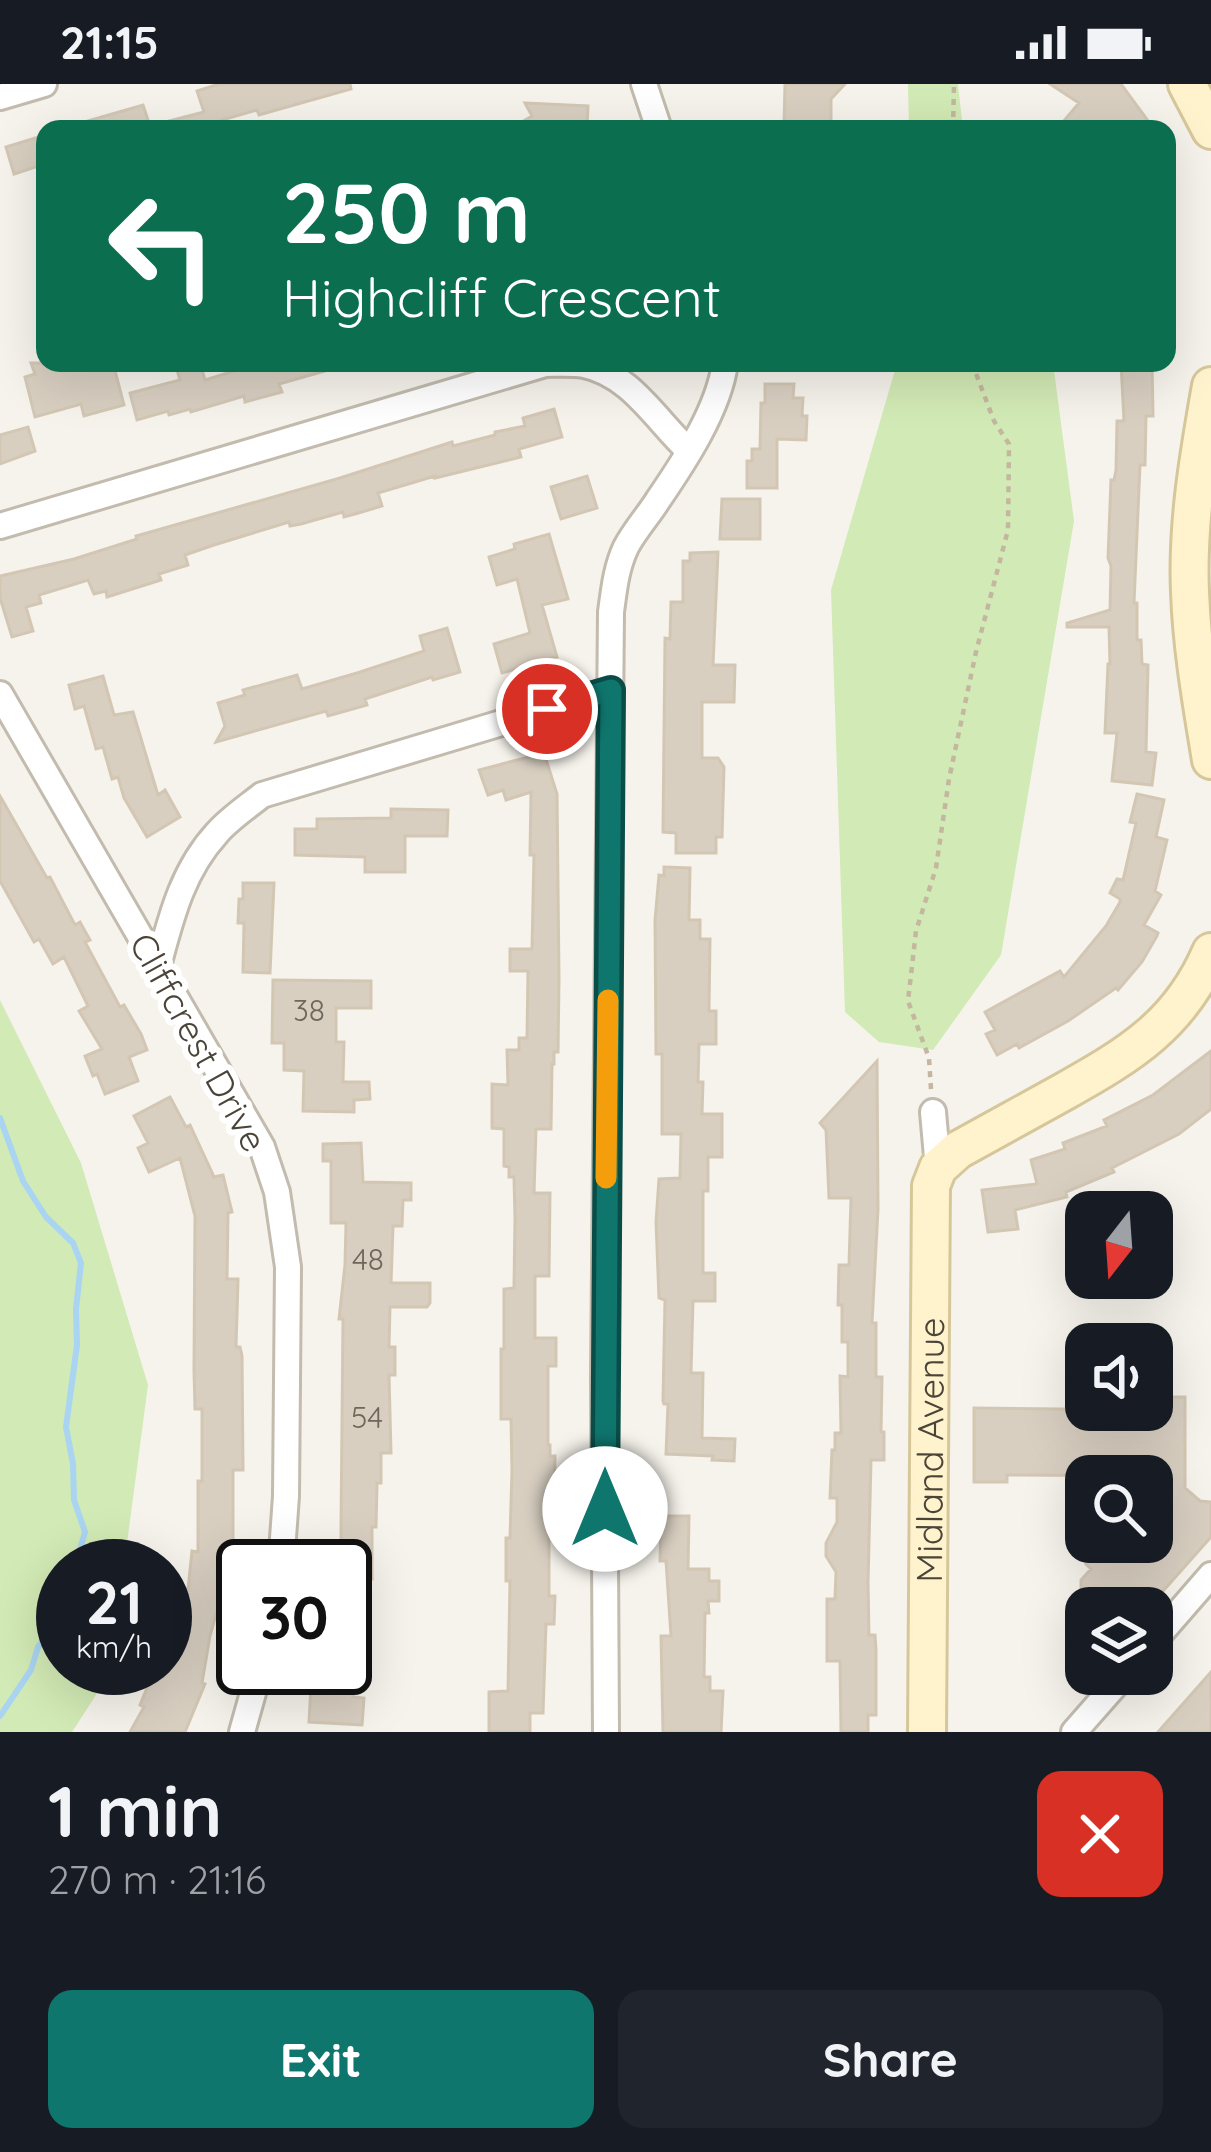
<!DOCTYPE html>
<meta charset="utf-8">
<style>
:root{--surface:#171b24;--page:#20242c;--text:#f1f3f6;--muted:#9ea1a6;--accent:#0f766e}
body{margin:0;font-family:Quicksand,sans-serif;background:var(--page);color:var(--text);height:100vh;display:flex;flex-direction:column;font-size:45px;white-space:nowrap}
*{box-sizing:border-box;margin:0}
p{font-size:39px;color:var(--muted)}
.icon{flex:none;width:66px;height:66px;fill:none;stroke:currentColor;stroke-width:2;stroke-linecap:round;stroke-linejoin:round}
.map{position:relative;height:1648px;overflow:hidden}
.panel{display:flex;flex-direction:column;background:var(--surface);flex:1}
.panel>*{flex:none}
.guide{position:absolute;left:36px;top:36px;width:1140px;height:252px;border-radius:24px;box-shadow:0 12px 48px #0002;background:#0b6e4f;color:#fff;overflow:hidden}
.needle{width:78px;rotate:197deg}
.controls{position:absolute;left:1065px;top:1107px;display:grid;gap:24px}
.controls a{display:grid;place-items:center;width:108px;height:108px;border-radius:24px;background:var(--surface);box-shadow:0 12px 48px #0002;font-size:60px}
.speed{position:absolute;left:36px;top:1455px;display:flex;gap:24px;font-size:60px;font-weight:700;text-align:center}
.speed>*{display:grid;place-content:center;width:156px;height:156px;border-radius:50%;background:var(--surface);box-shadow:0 12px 48px #0002;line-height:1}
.speed small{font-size:30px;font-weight:400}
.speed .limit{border:6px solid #111;border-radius:18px;background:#fff;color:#111}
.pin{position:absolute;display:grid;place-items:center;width:102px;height:102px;color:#fff;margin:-51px;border:6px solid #fff;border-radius:50%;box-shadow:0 3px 12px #0007}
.me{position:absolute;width:132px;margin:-66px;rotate:0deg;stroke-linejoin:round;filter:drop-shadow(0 0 9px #0008)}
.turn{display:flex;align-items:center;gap:42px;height:252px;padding:0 48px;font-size:54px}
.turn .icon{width:156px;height:156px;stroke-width:2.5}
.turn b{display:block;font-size:84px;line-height:102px}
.round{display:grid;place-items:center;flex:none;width:126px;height:126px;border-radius:24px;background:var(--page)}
.summary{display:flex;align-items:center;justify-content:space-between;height:204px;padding:0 48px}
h1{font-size:72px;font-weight:800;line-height:90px}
.primary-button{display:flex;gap:24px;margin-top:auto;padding:24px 48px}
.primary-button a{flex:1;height:138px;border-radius:24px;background:var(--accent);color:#fff;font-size:48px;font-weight:800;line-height:138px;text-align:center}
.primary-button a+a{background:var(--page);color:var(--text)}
.status{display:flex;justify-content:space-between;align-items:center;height:84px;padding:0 60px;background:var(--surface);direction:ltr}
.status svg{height:33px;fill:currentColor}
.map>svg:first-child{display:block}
.green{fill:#d2eab5}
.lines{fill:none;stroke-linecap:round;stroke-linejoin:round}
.stream{stroke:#a9d4f2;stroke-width:6}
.building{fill:#d8cfc1;stroke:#d3c7b4;stroke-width:3}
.street-casing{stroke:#c2bbae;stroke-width:30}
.secondary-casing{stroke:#d6c79b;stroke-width:42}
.path{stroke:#c4b79f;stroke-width:4.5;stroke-dasharray:6 6;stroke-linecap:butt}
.street{stroke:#fff;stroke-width:24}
.secondary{stroke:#fff3cd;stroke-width:36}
.route-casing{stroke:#0a4d48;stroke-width:30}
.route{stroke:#0f766e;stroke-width:21}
.slow{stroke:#f59e0b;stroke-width:21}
.labels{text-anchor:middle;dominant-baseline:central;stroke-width:12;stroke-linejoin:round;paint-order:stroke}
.number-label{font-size:30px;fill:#6e675b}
.street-label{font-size:36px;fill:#4b4439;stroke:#fff}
</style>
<div class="status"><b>21:15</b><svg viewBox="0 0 49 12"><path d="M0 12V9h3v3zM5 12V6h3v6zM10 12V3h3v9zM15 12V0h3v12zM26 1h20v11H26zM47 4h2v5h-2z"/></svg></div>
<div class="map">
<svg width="1211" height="1648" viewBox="0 0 1211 1648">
<rect width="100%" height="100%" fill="#f6f3ec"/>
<path class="green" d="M 908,0 L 958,0 L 963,45 L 909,45 Z
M 897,279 L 1053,279 L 1074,437 L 1001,871 L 933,966 L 879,958 L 845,928 L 831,506 Z
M 0,916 L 81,1079 L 148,1301 L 124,1482 L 63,1482 L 63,1584 L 110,1584 L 109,1591 L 72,1648 L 0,1648 Z"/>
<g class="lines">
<path class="stream" d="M 0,1034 L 23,1097 L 46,1133 L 73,1159 L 81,1179 L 76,1225 L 77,1261 L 66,1343 L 73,1380 L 74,1416 L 85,1448 L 79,1469 L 71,1482
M 0,1632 L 31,1586 L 38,1563 L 59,1537 L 59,1502 L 63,1495"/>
</g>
<path class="building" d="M 219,0 L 350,0 L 351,5 L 259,31 L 257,26 L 222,36 L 225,45 L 162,45 L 161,39 L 204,28 L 197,7 Z
M 785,0 L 845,0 L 831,15 L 831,43 L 784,43 Z
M 1050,0 L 1121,0 L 1154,45 L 1057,45 L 1079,19 Z
M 525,19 L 588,22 L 587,45 L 510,45 L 532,32 Z
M 143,21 L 151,45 L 78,45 L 77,40 Z
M 45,51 L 45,80 L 14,90 L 6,63 Z
M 31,279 L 60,279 L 63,287 L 95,279 L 113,279 L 124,321 L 84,332 L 81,320 L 35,333 L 25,293 L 35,290 Z
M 175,279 L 200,279 L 205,296 L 260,279 L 335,279 L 335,284 L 279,300 L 282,308 L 245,318 L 244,312 L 191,328 L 190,325 L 169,331 L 168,327 L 137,336 L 130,309 L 180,296 Z
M 1121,279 L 1152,279 L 1153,332 L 1146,332 L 1145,381 L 1140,381 L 1134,519 L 1137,519 L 1137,556 L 1141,556 L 1142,580 L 1148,581 L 1146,668 L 1156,669 L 1152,701 L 1112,697 L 1117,649 L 1105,649 L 1108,580 L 1110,580 L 1109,543 L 1067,543 L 1067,539 L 1110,526 L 1111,482 L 1108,474 L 1111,396 L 1114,396 L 1116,386 L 1117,337 L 1124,337 Z
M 765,300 L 794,300 L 793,314 L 803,314 L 802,332 L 807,332 L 806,356 L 777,355 L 777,404 L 747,404 L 747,377 L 752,377 L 752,365 L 760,365 L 761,319 L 765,319 Z
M 554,325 L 562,353 L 519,365 L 521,373 L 435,394 L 435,392 L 378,409 L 382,422 L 355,430 L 344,433 L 343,428 L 301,440 L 290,442 L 289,438 L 214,461 L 185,471 L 188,481 L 159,490 L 161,496 L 107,513 L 106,507 L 94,510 L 88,496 L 39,511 L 41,519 L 26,523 L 33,547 L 12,553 L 0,514 L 0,492 L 74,475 L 137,455 L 136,452 L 340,394 L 452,358 L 453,362 L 495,351 L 495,348 L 525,342 L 523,334 Z
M 28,343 L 35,367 L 0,380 L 0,351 Z
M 587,392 L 597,424 L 561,435 L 551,403 Z
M 722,415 L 760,415 L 760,455 L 720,455 Z
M 549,450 L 568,515 L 542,521 L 557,573 L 502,589 L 494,560 L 530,549 L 517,495 L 497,501 L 489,473 L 515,465 L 514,460 Z
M 718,468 L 713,581 L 735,581 L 734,618 L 702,618 L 702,674 L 718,674 L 724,683 L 722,753 L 716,753 L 716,769 L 676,769 L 676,749 L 663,748 L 665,554 L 670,555 L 671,518 L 683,518 L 683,477 L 690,477 L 690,469 Z
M 447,544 L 460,588 L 433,596 L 432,593 L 365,615 L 367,621 L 328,632 L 326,627 L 216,658 L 225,642 L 218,619 L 245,611 L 243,606 L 297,591 L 302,605 L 357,589 L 424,567 L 420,552 Z
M 103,592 L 114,631 L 133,628 L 158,711 L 165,706 L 180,733 L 147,753 L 124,714 L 118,693 L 112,695 L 103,663 L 96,665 L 84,622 L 75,625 L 69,601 Z
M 544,669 L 557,710 L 559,895 L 558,968 L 554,968 L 554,980 L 552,980 L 551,1045 L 536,1045 L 534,1109 L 550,1109 L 549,1192 L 535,1192 L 535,1254 L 556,1254 L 556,1282 L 548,1282 L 548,1361 L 550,1361 L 550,1372 L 555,1372 L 554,1423 L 549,1423 L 549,1512 L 555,1512 L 554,1540 L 546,1540 L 543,1629 L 530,1629 L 530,1648 L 489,1648 L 489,1608 L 508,1607 L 510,1497 L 506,1497 L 506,1454 L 510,1454 L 512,1386 L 511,1335 L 501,1335 L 501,1265 L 504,1265 L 504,1205 L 514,1204 L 515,1135 L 514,1093 L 509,1093 L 509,1083 L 504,1082 L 504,1045 L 492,1044 L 492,1000 L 508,1001 L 507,966 L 519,966 L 519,954 L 527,954 L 528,887 L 510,887 L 510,865 L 532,865 L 534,771 L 530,771 L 531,708 L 506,716 L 503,706 L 488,711 L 479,686 Z
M 1137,710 L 1164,716 L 1156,753 L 1167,756 L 1155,807 L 1161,811 L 1144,841 L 1158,849 L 1157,852 L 1142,878 L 1118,906 L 1116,904 L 1068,937 L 1019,964 L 1017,960 L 997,971 L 986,950 L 995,946 L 985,928 L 1060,887 L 1064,893 L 1106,842 L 1120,818 L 1120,815 L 1110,809 L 1117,795 L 1123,796 L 1136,739 L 1130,738 Z
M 0,712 L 47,794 L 50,793 L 75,841 L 80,838 L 90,856 L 85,858 L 120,923 L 124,921 L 141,950 L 147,966 L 129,973 L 138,997 L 105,1010 L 97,990 L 93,992 L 85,972 L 102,965 L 79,927 L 88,922 L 64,873 L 53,880 L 39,855 L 34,858 L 0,797 Z
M 391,725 L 448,726 L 447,752 L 405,752 L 405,788 L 365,788 L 365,773 L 295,771 L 295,745 L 317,745 L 317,735 L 391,734 Z
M 664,783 L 690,784 L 689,836 L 700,836 L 700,855 L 710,855 L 709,927 L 716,927 L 716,960 L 699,960 L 698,998 L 703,998 L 702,1030 L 722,1030 L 722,1073 L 708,1073 L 708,1107 L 703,1107 L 703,1189 L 715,1189 L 715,1217 L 693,1217 L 691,1289 L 703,1289 L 702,1354 L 735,1355 L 734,1377 L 712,1376 L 713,1372 L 666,1370 L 668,1320 L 664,1320 L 663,1317 L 665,1216 L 659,1214 L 656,1138 L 659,1095 L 680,1094 L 681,1050 L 662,1050 L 662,970 L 656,970 L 655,836 L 659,791 L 664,792 Z
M 243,799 L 274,799 L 270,889 L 243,888 L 244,839 L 238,839 L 239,815 L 243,815 Z
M 273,896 L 371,897 L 371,924 L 336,924 L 336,958 L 344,958 L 343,998 L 369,998 L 370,1015 L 354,1016 L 354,1028 L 303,1027 L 304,987 L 284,986 L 284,959 L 272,959 Z
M 1211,967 L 1211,1025 L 1179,1050 L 1112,1084 L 1114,1088 L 1066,1108 L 1067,1113 L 1015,1126 L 1018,1145 L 988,1148 L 982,1106 L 1037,1100 L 1031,1076 L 1065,1065 L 1063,1059 L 1107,1042 L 1104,1036 L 1153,1011 Z
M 877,977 L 878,1125 L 872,1239 L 876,1239 L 876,1293 L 882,1293 L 881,1348 L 884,1348 L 884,1376 L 871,1376 L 868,1499 L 869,1551 L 875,1551 L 876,1566 L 876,1631 L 868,1631 L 868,1648 L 841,1648 L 840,1577 L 827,1577 L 827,1515 L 835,1515 L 836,1488 L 826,1472 L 826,1459 L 837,1438 L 837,1414 L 830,1414 L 832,1366 L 835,1366 L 835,1349 L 841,1349 L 840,1292 L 848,1293 L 848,1258 L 842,1258 L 842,1221 L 838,1221 L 839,1181 L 849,1181 L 851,1114 L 829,1114 L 826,1046 L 820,1039 Z
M 170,1013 L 186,1043 L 190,1041 L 214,1093 L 223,1091 L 232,1128 L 228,1129 L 227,1195 L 238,1195 L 236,1263 L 240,1263 L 242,1272 L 243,1386 L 233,1386 L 233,1461 L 230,1461 L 227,1491 L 210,1552 L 202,1599 L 205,1600 L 185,1648 L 130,1648 L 144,1623 L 140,1621 L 155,1584 L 165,1584 L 165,1512 L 168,1500 L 188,1506 L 192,1467 L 198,1468 L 198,1397 L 202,1397 L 202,1325 L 195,1325 L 194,1285 L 195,1132 L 180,1074 L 149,1088 L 138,1064 L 148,1059 L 134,1032 Z
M 361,1059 L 363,1098 L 411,1099 L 411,1116 L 403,1116 L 402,1142 L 393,1142 L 391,1199 L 430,1199 L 430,1219 L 427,1223 L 390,1223 L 389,1263 L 395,1263 L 395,1291 L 389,1291 L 391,1369 L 381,1369 L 381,1399 L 377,1399 L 376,1443 L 372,1443 L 372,1495 L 345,1495 L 345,1482 L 341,1482 L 341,1442 L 343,1235 L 339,1235 L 345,1181 L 346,1139 L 331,1139 L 331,1077 L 323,1077 L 323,1060 Z
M 1152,1313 L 1185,1313 L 1185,1404 L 1200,1417 L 1211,1418 L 1211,1453 L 1148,1524 L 1081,1524 L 1081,1496 L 1091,1485 L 1086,1480 L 1106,1458 L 1152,1458 L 1152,1392 L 1007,1391 L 1007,1398 L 974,1398 L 974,1324 L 1152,1326 Z
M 661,1432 L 689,1432 L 688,1485 L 709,1485 L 709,1497 L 719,1497 L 719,1517 L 708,1517 L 709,1529 L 705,1529 L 704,1593 L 710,1593 L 710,1607 L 723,1607 L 721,1648 L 663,1648 L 661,1552 L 671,1552 L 666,1477 L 660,1477 Z
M 312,1584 L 356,1584 L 353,1613 L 364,1614 L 362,1641 L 309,1638 Z
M 1211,1588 L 1211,1648 L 1158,1648 Z"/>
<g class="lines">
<defs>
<path id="street" d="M 644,0 L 659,45
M 0,13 L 44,0
M 0,442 L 545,280 C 558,280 572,279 584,281 C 630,290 656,336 688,366
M 0,610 L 262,1063 L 277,1108 L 288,1183 L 286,1412 L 281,1482
M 158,882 C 171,834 182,787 217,749 C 229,735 247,723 262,711 L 611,606
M 933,1028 L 938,1084
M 1152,1559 L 1211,1491
M 242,1648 L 260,1584
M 606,1648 L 604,1292 L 611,528 C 614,506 616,484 626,463 C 635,446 648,432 658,416 C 684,378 719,325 725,279
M 1074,1648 L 1125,1590"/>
<g id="secondary">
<path d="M 1187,0 L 1211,46"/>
<path d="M 1211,302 C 1199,370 1187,439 1190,508 C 1192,565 1202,621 1211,676"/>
<path id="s1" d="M 927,1648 L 931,1102 L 938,1084 L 958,1066 C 994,1046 1029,1027 1065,1007 C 1131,970 1180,940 1211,868"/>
</g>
</defs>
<use href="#street" class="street-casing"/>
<use href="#secondary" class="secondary-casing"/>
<path class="path" d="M 953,45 L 954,0
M 931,1005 L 929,974 L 908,917 L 916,847 L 936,784 L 949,695 L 976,568 L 1008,446 L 1009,360 L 994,337 L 972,279"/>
<use href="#street" class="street"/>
<use href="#secondary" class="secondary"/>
</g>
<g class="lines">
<defs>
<path id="route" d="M 547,625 L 611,606 L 605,1425"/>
</defs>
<use href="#route" class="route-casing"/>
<use href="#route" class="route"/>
<path class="slow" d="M 606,1094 L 608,916"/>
</g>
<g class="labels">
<g class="number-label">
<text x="309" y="926">38</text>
<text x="368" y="1175">48</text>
<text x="367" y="1333">54</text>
</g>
<g class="street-label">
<text transform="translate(199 958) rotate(61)">Cliffcrest Drive</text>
<text stroke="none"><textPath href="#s1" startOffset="282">Midland Avenue</textPath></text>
</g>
</g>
</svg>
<div class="controls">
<a><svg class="needle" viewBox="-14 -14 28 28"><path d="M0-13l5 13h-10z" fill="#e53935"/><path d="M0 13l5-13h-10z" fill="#9ea1a6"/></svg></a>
<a><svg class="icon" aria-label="sound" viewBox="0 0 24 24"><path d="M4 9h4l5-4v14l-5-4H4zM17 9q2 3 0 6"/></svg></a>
<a><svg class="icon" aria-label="search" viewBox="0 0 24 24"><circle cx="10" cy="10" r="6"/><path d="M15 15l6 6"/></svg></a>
<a><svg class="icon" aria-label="layers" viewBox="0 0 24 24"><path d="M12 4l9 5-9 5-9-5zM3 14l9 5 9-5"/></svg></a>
</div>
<div class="speed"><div>21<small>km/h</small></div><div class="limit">30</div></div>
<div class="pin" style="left:547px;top:625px;background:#d93025"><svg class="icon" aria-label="arrive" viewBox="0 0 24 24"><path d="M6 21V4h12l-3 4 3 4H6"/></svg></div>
<svg class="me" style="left:605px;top:1425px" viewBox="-20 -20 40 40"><circle r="19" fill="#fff"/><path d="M0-13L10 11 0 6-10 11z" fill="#0f766e"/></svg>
<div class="guide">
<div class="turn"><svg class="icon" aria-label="left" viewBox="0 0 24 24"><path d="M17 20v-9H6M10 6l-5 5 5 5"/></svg><div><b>250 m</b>Highcliff Crescent</div></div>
</div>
</div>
<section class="panel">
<div class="summary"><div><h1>1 min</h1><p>270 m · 21:16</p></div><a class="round" style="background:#d93025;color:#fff"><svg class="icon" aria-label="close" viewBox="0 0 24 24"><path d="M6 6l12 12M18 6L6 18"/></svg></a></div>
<div class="primary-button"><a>Exit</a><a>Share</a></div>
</section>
